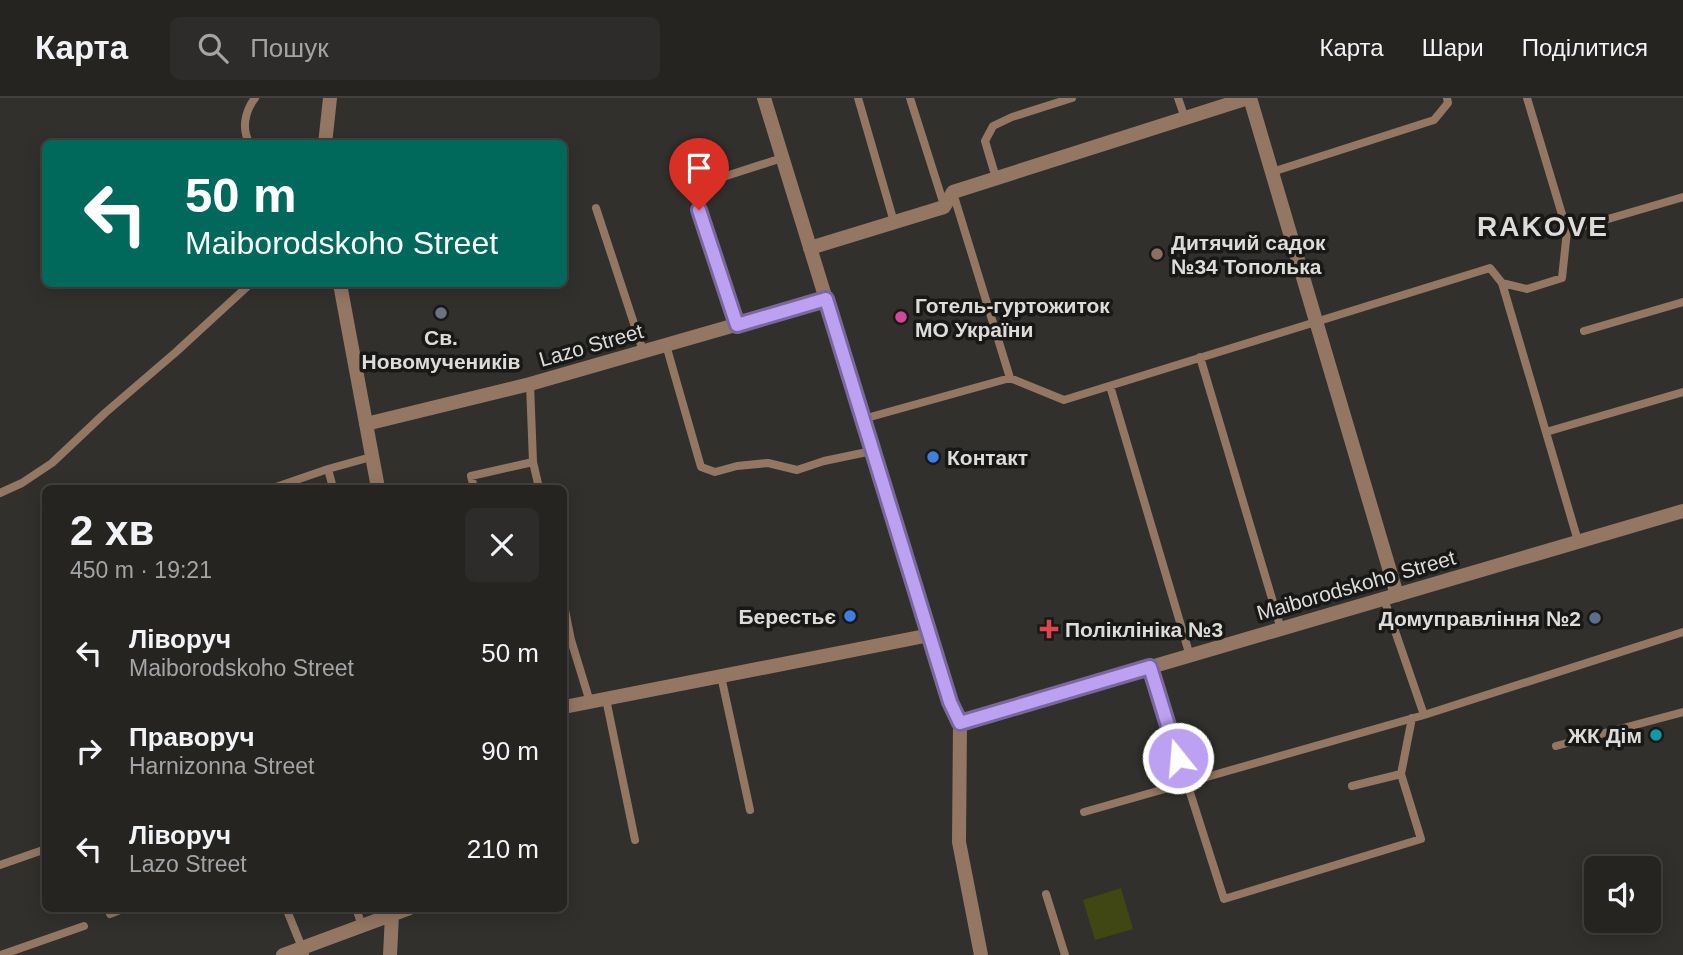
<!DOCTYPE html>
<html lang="uk">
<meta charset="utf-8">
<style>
:root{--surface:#252421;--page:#2d2c2a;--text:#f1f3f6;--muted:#a3a4a5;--line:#42413f}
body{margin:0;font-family:Arial,sans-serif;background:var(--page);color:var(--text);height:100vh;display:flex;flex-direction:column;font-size:26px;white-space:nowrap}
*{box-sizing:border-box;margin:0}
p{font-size:23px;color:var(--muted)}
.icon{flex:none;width:38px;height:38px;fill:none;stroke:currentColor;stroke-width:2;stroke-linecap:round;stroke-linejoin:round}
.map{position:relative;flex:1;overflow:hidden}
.side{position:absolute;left:42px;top:387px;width:525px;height:427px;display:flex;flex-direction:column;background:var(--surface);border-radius:10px;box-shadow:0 4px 18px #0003,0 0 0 2px var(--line)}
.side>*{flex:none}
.top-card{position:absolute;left:42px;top:42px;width:525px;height:147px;border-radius:10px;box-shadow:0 4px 18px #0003,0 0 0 2px var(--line);background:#00695c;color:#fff;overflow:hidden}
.fabs{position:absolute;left:1584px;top:758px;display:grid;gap:14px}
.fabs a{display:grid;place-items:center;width:77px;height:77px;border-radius:10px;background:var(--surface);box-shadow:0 4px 18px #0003,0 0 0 2px var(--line);font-size:35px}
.pin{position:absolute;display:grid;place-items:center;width:60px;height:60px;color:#fff;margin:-72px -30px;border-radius:50% 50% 50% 0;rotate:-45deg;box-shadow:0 0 7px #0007}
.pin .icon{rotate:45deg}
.me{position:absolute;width:77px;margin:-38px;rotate:343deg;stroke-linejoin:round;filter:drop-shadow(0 0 5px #0008)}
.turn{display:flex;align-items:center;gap:24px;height:147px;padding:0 28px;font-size:32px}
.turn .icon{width:91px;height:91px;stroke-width:2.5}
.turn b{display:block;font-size:49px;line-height:60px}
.round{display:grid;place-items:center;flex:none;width:74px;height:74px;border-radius:10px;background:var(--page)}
.head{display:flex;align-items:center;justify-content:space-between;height:119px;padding:0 28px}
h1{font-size:42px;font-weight:800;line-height:52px}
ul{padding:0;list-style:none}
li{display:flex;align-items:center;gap:21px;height:98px;padding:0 28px}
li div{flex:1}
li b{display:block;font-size:26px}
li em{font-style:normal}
header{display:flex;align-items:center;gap:42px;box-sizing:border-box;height:98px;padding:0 35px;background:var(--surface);border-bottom:2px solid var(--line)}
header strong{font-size:33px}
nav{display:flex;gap:38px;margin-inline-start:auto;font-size:24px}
.search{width:490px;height:63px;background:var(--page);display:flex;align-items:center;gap:18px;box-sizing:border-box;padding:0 24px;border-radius:10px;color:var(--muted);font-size:26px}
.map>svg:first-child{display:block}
.green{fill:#414712}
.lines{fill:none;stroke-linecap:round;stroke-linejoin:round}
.service{stroke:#937762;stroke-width:8}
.minor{stroke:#937762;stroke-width:14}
.tertiary{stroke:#937762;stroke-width:14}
.route-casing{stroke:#7a689d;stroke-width:18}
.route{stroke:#bca0f2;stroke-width:12}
.education-dot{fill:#8d6e63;stroke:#181816;stroke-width:2.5}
.worship-dot{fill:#6b7280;stroke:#181816;stroke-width:2.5}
.hotel-dot{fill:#d1479c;stroke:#181816;stroke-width:2.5}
.shop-dot{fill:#3f7fe0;stroke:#181816;stroke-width:2.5}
.service-dot{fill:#5c6f8a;stroke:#181816;stroke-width:2.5}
.health-dot{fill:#e0444e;stroke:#181816;stroke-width:2.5}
.culture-dot{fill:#0f9aa8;stroke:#181816;stroke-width:2.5}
.labels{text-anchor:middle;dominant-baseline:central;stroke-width:7;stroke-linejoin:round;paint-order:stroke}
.poi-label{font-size:21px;font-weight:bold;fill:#dddcda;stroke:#181816;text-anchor:start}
.street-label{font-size:21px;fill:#dddcda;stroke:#181816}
.district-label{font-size:28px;font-weight:bold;letter-spacing:2px;fill:#dddcda;stroke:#181816}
</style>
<header>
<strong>Карта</strong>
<div class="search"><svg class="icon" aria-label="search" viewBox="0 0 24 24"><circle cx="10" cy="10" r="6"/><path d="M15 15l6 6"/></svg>Пошук</div>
<nav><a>Карта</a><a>Шари</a><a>Поділитися</a></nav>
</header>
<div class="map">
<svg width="1683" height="857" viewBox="0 0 1683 857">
<rect width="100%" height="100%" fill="#31302c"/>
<path class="green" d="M 1121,790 L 1133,831 L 1095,842 L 1083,802 Z"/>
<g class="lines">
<path class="service" d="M 858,0 L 894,124
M 910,0 L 944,107
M 1178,0 L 1185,20
M 1527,0 L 1567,133 L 1683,99
M 250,46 C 241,31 245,13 255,0
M 1272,74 L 1434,22 L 1448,5 L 1447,0
M 996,80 L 985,43 L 993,28 L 1012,19 L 1072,0
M 953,95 L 1010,280
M 596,110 L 643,253
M 1502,185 L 1527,191 L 1562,180 L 1567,133
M 737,227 L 692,89 L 782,60
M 1584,233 L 1683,204
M 666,247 L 701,369 L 715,374 L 737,368 L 768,365 L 797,372 L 824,363 L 872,353
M 1200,259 L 1281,531
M 1110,288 L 1190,558
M 863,321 L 1010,280 L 1064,302 L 1490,170 L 1502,185 L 1578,443
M 1546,334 L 1683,294
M 533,364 L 539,390
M 328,371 L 333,390
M 273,390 L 328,371 L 371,359
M 474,390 L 471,378 L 533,364 L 530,286
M 0,395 L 22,385 L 52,365 L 105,315 L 176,254 L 250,186
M 1384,501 L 1424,617 L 1683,534
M 564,507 L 571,542
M 564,543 L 571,542 L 590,604
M 1150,569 L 1224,801 L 1421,741 L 1401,676 L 1352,688
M 721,578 L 750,712
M 606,601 L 635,742
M 1556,648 L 1683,614
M 1401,676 L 1412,620
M 1084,714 L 1424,617
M 0,767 L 43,752
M 1046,796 L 1065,857
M 286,810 L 305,857
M 356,810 L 362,828
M 110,816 L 125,810
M 1,857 L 84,828"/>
<path class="minor" d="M 1250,0 L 1397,497
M 325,46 L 330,0
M 810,150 L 944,109 L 953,94 L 1248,0
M 340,186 L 378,390
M 366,326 L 530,286 L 826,201
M 564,609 L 930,537
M 960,625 L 959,744 L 981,857
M 283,857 L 410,810
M 390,857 L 392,817"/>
<path class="tertiary" d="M 764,0 L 950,604 L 960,625 L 1683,413"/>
</g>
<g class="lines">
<defs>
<path id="route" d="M 699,112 L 737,227 L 826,201 L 950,604 L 960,625 L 1150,569 L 1178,660"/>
</defs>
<use href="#route" class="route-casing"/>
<use href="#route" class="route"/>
</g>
<circle class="education-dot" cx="1157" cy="156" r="7"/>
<circle class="worship-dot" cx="441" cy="215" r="7"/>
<circle class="hotel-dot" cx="901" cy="219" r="7"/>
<g class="shop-dot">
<circle cx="933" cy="359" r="7"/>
<circle cx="850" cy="518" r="7"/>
</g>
<circle class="service-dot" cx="1595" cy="520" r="7"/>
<path class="health-dot" d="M1045.5 520.5h7v7h7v7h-7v7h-7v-7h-7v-7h7z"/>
<circle class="culture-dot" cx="1656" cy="637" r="7"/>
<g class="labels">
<g class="poi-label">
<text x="1171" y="144">Дитячий садок<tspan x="1171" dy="24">№34 Тополька</tspan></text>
<text x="915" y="207">Готель-гуртожиток<tspan x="915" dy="24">МО України</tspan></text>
<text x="441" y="239" text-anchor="middle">Св.<tspan x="441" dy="24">Новомучеників</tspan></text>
<text x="947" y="359">Контакт</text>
<text x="836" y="518" text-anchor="end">Берестьє</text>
<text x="1581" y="520" text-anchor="end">Домуправління №2</text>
<text x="1065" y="531">Поліклініка №3</text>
<text x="1642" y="637" text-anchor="end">ЖК Дім</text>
</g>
<g class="street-label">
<text transform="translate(591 247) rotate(-16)">Lazo Street</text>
<text transform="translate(1356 487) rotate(-16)">Maiborodskoho Street</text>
</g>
<g class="district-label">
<text x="1543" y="128">RAKOVE</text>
</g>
</g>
</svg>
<div class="fabs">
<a><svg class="icon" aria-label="sound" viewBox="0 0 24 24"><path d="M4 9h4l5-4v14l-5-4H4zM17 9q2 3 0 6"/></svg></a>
</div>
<div class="pin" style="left:699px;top:112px;background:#d93025"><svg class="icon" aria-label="arrive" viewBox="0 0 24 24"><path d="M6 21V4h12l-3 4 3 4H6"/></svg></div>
<svg class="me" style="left:1178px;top:660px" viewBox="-20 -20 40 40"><circle r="17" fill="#bca0f2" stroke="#fff" stroke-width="3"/><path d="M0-11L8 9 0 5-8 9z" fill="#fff"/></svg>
<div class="top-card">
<div class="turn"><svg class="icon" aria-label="left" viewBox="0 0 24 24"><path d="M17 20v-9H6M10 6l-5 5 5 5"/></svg><div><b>50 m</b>Maiborodskoho Street</div></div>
</div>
<section class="side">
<div class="head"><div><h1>2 хв</h1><p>450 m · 19:21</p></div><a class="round"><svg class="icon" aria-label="close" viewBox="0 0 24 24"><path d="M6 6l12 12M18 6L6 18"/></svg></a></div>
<ul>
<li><svg class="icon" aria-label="left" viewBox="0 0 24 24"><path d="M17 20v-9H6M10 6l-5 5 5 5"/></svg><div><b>Ліворуч</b><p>Maiborodskoho Street</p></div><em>50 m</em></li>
<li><svg class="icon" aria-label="right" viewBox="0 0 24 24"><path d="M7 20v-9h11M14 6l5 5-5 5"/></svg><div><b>Праворуч</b><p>Harnizonna Street</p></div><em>90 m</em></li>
<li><svg class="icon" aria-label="left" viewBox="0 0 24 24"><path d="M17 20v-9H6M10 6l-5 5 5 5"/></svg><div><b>Ліворуч</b><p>Lazo Street</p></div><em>210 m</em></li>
</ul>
</section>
</div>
